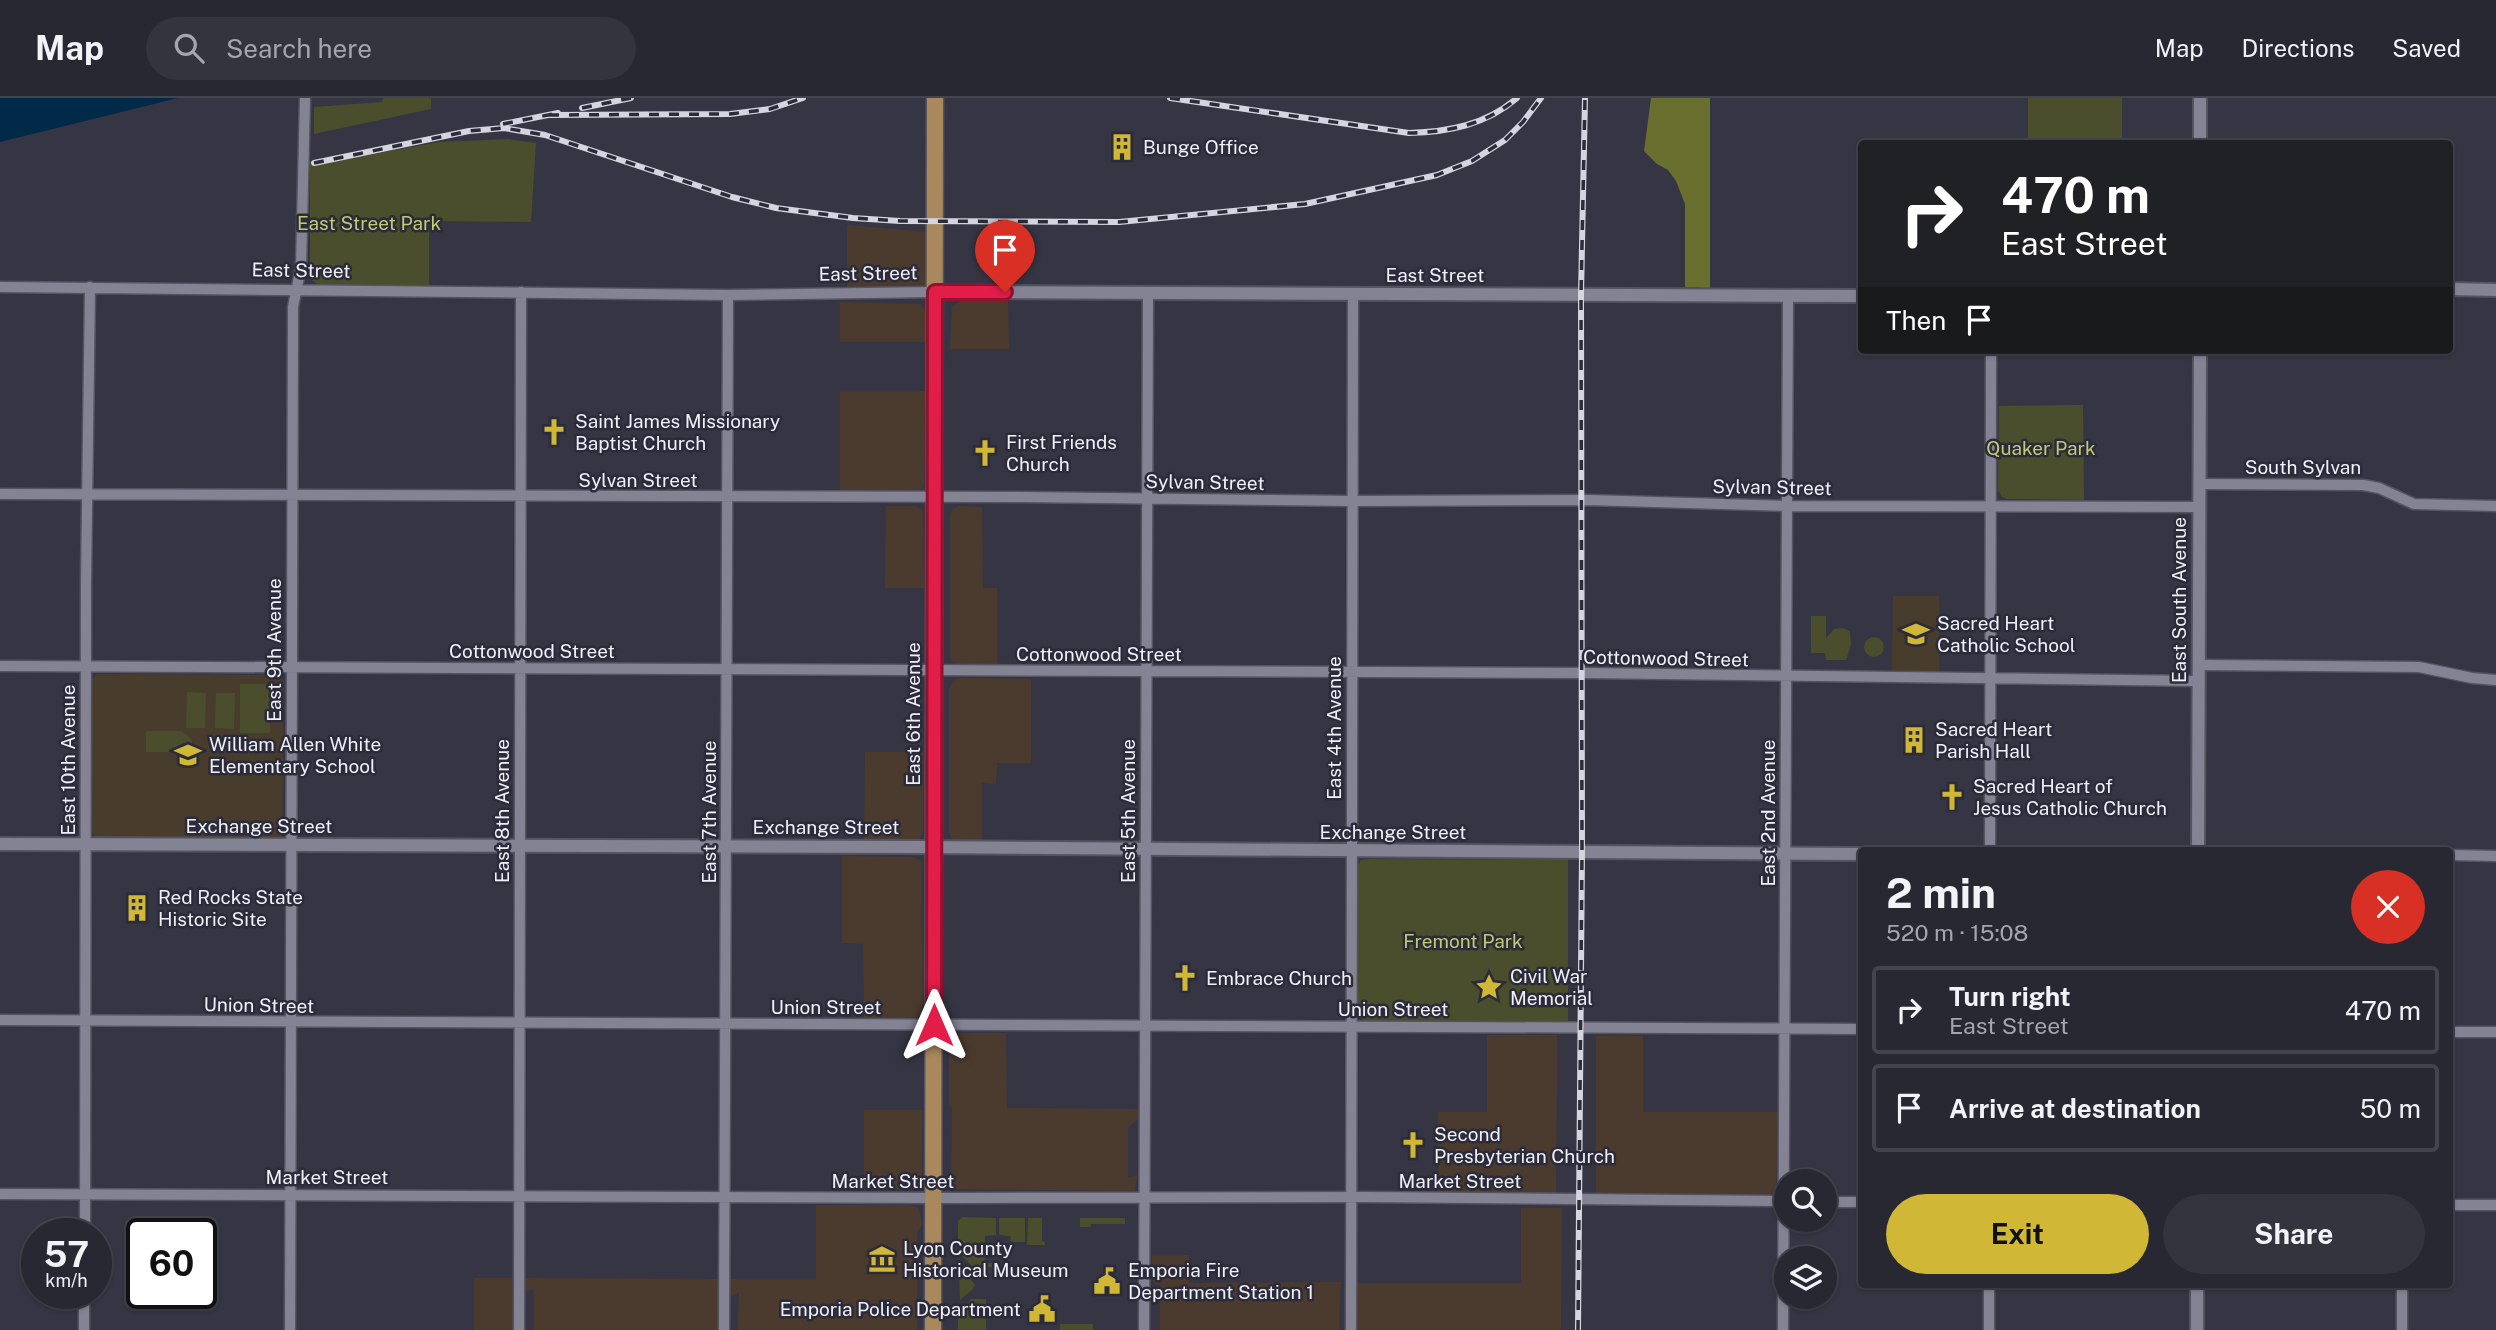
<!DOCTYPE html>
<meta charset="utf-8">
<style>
:root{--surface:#282833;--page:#34343f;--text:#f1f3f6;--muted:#a5a6ac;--line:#44444e;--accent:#d0b736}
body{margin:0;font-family:"Public Sans",sans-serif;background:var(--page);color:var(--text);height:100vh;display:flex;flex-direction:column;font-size:26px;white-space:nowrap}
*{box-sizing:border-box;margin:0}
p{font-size:23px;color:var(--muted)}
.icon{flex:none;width:38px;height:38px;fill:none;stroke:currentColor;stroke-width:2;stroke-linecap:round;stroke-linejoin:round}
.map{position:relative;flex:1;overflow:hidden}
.side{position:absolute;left:1858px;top:749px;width:595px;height:441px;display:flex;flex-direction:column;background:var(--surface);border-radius:7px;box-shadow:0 2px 5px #0004,0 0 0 2px var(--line)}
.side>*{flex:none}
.guide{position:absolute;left:1858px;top:42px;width:595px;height:214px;border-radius:7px;box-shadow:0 2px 5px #0004,0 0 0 2px var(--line);background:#202124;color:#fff;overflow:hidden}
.fabs{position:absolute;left:1774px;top:1071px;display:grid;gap:14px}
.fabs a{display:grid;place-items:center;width:63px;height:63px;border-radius:50%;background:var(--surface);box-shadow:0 2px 5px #0004,0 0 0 2px var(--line);font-size:35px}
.speed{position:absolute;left:21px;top:1120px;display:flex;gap:14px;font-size:35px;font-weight:700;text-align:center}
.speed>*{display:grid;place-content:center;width:91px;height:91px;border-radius:50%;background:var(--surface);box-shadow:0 2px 5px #0004,0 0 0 2px var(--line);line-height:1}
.speed small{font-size:18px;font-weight:400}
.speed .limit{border:4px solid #111;border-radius:10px;background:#fff;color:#111}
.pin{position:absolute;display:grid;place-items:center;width:60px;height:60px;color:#fff;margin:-72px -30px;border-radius:50% 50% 50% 0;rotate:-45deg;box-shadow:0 0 7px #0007}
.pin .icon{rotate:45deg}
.me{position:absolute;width:77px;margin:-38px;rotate:0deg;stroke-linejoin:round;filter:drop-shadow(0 0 5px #0008)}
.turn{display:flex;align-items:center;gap:24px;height:147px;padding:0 28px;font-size:32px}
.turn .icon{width:91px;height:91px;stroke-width:2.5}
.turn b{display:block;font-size:49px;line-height:60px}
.then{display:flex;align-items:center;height:66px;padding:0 28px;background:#0003;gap:14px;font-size:26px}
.round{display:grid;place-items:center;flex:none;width:74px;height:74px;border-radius:37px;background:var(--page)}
.headline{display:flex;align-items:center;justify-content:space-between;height:119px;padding:0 28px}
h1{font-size:42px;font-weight:700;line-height:52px}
.action{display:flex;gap:14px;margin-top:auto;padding:14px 28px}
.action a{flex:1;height:80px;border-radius:42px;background:var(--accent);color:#111;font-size:28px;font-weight:700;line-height:80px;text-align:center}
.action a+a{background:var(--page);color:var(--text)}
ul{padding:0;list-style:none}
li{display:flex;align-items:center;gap:21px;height:88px;margin:0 14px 10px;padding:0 14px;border:4px solid var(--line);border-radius:7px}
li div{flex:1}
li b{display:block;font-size:26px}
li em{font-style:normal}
header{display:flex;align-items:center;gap:42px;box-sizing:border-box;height:98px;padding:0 35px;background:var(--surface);border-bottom:2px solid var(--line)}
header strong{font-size:33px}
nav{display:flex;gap:38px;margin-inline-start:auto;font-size:24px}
.search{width:490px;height:63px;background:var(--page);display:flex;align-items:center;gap:18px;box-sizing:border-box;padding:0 24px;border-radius:38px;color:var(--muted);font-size:26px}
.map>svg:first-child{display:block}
.commercial{fill:#4b3b2f}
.education{fill:#483d2d}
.green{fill:#4a4e2c}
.forest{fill:#696f2e}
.water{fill:#002a47}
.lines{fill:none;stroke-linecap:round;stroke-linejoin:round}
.minor-casing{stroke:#545460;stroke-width:13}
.tertiary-casing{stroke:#545460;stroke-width:16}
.primary-casing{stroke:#545460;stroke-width:19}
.minor{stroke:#838394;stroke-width:10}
.tertiary{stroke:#838394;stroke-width:12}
.primary{stroke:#a8885c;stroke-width:16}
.rail-casing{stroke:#d5d5df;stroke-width:6}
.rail{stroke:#2c2b3a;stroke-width:3.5;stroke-dasharray:10;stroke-linecap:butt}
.route-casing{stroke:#92132f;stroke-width:18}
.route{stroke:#e11d48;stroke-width:12}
.labels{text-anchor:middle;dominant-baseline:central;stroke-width:5;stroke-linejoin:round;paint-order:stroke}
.poi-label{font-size:19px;fill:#efeff8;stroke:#2c2b3a;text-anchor:start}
.park-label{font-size:19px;fill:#c1cb6f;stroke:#2c2b3a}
.street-label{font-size:19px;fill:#efeff8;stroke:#2c2b3a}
</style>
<header>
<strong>Map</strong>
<div class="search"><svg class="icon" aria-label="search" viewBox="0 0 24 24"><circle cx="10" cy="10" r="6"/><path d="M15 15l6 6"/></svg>Search here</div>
<nav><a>Map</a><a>Directions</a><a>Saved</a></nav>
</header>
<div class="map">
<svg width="2496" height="1232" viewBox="0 0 2496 1232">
<rect width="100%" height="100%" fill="#363544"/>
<path class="commercial" d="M 847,127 L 927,134 L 925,188 L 847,192 Z
M 964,201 L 1008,201 L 1009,251 L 950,251 L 952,209 Z
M 840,204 L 920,206 L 926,213 L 925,244 L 840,244 Z
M 840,293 L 925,293 L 924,386 L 922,391 L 913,394 L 840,393 Z
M 886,408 L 916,408 L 923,412 L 924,490 L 885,490 Z
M 958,408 L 982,409 L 983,490 L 997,490 L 997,567 L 959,566 L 953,564 L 950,559 L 950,417 L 953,411 Z
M 959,580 L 1031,581 L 1031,665 L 997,665 L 996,686 L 982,685 L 982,743 L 953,742 L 949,735 L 949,592 L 953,583 Z
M 865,654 L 924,654 L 923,734 L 920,741 L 864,744 Z
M 842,758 L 914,759 L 922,764 L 923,908 L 920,917 L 916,920 L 864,921 L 863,846 L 842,845 Z
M 955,935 L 1006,935 L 1007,1010 L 1138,1011 L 1138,1021 L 1128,1030 L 1128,1080 L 1137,1077 L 1135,1093 L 954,1091 L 951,1085 L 952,1010 L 949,1007 L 949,942 Z
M 1487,937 L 1557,937 L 1556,1095 L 1438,1095 L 1438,1014 L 1487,1014 Z
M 1596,938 L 1643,938 L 1643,1014 L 1778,1014 L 1776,1094 L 1767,1098 L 1596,1096 Z
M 864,1012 L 922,1012 L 922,1085 L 919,1091 L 864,1092 Z
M 816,1107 L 909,1107 L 917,1109 L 920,1115 L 922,1127 L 917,1135 L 917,1232 L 738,1232 L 739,1194 L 730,1199 L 730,1181 L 816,1181 Z
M 1521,1110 L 1562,1110 L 1561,1232 L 1358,1232 L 1357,1185 L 1521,1185 Z
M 1152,1157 L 1189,1157 L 1189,1185 L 1342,1184 L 1340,1192 L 1339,1232 L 1160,1232 L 1160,1187 L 1155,1186 L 1153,1183 Z
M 474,1180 L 512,1180 L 513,1232 L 474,1232 Z
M 525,1180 L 718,1181 L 718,1232 L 534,1232 L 534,1193 L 533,1191 L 525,1194 Z"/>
<path class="education" d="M 1893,498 L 1939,498 L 1939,574 L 1892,574 Z
M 97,576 L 276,577 L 281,579 L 284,584 L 282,740 L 96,740 L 91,732 L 92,582 Z"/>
<path class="green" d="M 383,0 L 431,0 L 431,11 L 314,36 L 314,9 L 382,4 Z
M 2028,0 L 2122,0 L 2122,45 L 2028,45 Z
M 508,41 L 536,45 L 531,124 L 429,123 L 429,187 L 319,187 L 310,181 L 310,64 L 335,63 L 439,44 Z
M 2083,307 L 2084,402 L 2007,401 L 2002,399 L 1998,392 L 1999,308 Z
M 1811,518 L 1826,518 L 1826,540 L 1834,531 L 1842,530 L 1850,533 L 1851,547 L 1846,562 L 1826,562 L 1825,555 L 1811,555 Z
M1864 549a10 10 0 1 1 20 0a10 10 0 1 1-20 0Z
M 240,586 L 270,586 L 270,635 L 240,635 Z
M 187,594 L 206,595 L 205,630 L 186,630 Z
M 216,595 L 235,595 L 234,631 L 215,630 Z
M 146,633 L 182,633 L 192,642 L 192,654 L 146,654 Z
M 1368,761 L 1568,762 L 1568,924 L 1368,923 L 1360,921 L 1358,913 L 1358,767 L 1361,762 Z
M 962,1119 L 996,1120 L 996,1137 L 985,1138 L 985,1165 L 993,1165 L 993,1169 L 973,1169 L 958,1154 L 958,1123 Z
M 999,1120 L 1025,1120 L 1025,1144 L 1011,1144 L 1010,1138 L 999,1137 Z
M 1028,1120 L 1042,1120 L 1042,1143 L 1045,1144 L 1045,1147 L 1027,1147 Z
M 1080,1120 L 1125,1120 L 1125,1126 L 1091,1126 L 1090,1129 L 1080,1129 Z
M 959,1170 L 975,1186 L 973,1191 L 960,1202 Z
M 971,1201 L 986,1201 L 986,1232 L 958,1232 L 958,1215 Z
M 1060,1226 L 1093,1226 L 1093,1232 L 1060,1232 Z"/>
<path class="forest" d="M 1651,0 L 1710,0 L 1710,190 L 1685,189 L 1685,106 L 1676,83 L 1668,72 L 1657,66 L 1644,53 Z"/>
<path class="water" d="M 0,0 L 178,0 L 0,44 Z"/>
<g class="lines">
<defs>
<path id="minor" d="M 0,189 L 728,197 L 935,194
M 2199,386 L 2363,387 L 2379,390 L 2414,406 L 2496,408
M 0,396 L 1019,399 L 1352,403 L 1588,402 L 1787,408 L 2199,409
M 2199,567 L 2419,569 L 2472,580 L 2496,582
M 0,568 L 1587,575 L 2198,583
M 1990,752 L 1991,252
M 2450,757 L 2496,758
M 0,922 L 1862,931
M 2450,934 L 2496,934
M 0,1096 L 955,1100 L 1366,1099 L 1787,1103
M 1825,1104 L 1862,1104
M 2450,1107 L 2496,1107
M 85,1136 L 86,483 L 90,189
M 84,1232 L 84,1195
M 290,1232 L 293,209 L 301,169 L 305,0
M 519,1232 L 521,194
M 724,1232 L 728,197
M 1144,1232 L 1148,195
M 1351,1232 L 1353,197
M 1783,1232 L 1788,198
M 1989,1232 L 1989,1186
M 2402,1232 L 2402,1186"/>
<path id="tertiary" d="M 2200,46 L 2200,0
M 2450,191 L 2496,192
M 935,194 L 1862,198
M 0,746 L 915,749 L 1862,756
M 2198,752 L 2200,252
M 2197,1232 L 2197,1186"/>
<path id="primary" d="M 933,1232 L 935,0"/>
</defs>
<use href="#minor" class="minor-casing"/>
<use href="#tertiary" class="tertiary-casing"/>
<use href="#primary" class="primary-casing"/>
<use href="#minor" class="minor"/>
<use href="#tertiary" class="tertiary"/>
<use href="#primary" class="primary"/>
<defs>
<path id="rail" d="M 1170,0 L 1409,35 C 1448,34 1486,27 1517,0
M 582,10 L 631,0
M 549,17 L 730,16 L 770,11 L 803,0
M 503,26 L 558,15
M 314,65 L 469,33 L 504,30 L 545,37 L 732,99 L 776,110 L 853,120 L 900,123 L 1119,124 L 1305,106 L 1437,77 L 1472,63 L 1505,42 L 1523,24 L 1541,0
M 1578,1232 L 1582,754 L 1581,197 L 1585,0"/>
</defs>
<use href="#rail" class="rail-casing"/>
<use href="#rail" class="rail"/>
</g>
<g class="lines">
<defs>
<path id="route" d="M 934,927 L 935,194 L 1005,194"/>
</defs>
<use href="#route" class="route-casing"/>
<use href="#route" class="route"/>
</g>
<defs>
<symbol id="building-bare" viewBox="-9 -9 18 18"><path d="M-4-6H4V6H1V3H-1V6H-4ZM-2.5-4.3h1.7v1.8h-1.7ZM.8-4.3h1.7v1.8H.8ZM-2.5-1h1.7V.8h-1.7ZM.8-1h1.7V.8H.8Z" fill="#d0b736" stroke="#2c2b3a" stroke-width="2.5" paint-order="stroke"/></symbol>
<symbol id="church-bare" viewBox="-9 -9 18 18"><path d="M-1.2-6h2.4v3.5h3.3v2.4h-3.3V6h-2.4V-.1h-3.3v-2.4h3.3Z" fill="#d0b736" stroke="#2c2b3a" stroke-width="2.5" paint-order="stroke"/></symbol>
<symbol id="school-bare" viewBox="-9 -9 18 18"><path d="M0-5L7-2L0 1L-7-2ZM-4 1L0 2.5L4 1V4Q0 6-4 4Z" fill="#d0b736" stroke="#2c2b3a" stroke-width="2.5" paint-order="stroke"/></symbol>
<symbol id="sight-bare" viewBox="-9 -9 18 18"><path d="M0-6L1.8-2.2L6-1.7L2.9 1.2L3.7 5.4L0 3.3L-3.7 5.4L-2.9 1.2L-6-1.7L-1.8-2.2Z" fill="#d0b736" stroke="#2c2b3a" stroke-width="2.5" paint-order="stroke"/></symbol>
<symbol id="museum-bare" viewBox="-9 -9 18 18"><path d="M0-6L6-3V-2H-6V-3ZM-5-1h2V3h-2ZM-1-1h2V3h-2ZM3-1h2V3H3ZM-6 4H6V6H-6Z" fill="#d0b736" stroke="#2c2b3a" stroke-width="2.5" paint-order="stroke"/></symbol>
<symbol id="civic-bare" viewBox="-9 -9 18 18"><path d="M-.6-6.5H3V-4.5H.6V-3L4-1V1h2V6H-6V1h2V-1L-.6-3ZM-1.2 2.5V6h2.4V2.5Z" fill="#d0b736" stroke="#2c2b3a" stroke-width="2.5" paint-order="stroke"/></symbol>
</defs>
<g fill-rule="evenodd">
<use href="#building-bare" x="1103" y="30" width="38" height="38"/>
<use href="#church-bare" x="535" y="315" width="38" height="38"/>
<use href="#church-bare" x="966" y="336" width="38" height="38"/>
<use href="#school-bare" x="1897" y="517" width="38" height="38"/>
<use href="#building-bare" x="1895" y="623" width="38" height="38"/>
<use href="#school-bare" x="169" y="638" width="38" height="38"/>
<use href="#church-bare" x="1933" y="680" width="38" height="38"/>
<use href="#building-bare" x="118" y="791" width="38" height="38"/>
<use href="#church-bare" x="1166" y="861" width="38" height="38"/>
<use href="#sight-bare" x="1470" y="870" width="38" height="38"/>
<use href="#church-bare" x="1394" y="1028" width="38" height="38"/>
<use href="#museum-bare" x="863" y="1142" width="38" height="38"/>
<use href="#civic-bare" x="1088" y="1164" width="38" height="38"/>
<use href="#civic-bare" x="1023" y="1192" width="38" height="38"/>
</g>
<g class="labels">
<g class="poi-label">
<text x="1143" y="49">Bunge Office</text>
<text x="575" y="323">Saint James Missionary<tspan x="575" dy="22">Baptist Church</tspan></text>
<text x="1006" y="344">First Friends<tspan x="1006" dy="22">Church</tspan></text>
<text x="1937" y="525">Sacred Heart<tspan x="1937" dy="22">Catholic School</tspan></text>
<text x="1935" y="631">Sacred Heart<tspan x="1935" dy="22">Parish Hall</tspan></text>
<text x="209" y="646">William Allen White<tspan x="209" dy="22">Elementary School</tspan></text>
<text x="1973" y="688">Sacred Heart of<tspan x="1973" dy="22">Jesus Catholic Church</tspan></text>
<text x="158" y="799">Red Rocks State<tspan x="158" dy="22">Historic Site</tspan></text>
<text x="1510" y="878">Civil War<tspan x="1510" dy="22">Memorial</tspan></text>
<text x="1206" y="880">Embrace Church</text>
<text x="1434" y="1036">Second<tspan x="1434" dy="22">Presbyterian Church</tspan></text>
<text x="903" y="1150">Lyon County<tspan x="903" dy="22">Historical Museum</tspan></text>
<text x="1128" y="1172">Emporia Fire<tspan x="1128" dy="22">Department Station 1</tspan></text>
<text x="1021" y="1211" text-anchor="end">Emporia Police Department</text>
</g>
<g class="park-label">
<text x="369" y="125">East Street Park</text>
<text x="2041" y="350">Quaker Park</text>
<text x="1463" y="843">Fremont Park</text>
</g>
<g class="street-label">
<text transform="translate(301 172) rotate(1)">East Street</text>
<text transform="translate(868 175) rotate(-1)">East Street</text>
<text x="1435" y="177">East Street</text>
<text x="2303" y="369">South Sylvan</text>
<text x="638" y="382">Sylvan Street</text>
<text transform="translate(1205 384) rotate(1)">Sylvan Street</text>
<text transform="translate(1772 389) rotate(1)">Sylvan Street</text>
<text transform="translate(2179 502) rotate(-90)">East South Avenue</text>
<text transform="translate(274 552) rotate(-90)">East 9th Avenue</text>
<text x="532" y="553">Cottonwood Street</text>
<text x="1099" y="556">Cottonwood Street</text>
<text transform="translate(1666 560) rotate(1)">Cottonwood Street</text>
<text transform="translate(913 616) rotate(-90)">East 6th Avenue</text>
<text transform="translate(1334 630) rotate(-90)">East 4th Avenue</text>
<text transform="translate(68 662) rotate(-90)">East 10th Avenue</text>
<text transform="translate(502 713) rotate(-90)">East 8th Avenue</text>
<text transform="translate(1128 713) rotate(-90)">East 5th Avenue</text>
<text transform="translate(709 714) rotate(-90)">East 7th Avenue</text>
<text transform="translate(1768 715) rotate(-90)">East 2nd Avenue</text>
<text x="259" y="728">Exchange Street</text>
<text x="826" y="729">Exchange Street</text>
<text x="1393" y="734">Exchange Street</text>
<text transform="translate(259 907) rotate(1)">Union Street</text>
<text x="826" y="909">Union Street</text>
<text x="1393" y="911">Union Street</text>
<text x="327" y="1079">Market Street</text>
<text x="893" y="1083">Market Street</text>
<text x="1460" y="1083">Market Street</text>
</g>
</g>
</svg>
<div class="fabs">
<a><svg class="icon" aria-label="search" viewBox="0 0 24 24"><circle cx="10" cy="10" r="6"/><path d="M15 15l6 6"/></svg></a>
<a><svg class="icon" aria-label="layers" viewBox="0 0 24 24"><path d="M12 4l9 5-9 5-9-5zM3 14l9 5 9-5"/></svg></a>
</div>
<div class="speed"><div>57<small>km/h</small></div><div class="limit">60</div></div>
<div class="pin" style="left:1005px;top:194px;background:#d93025"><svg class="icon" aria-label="arrive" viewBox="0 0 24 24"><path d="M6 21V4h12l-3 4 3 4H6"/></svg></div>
<svg class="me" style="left:934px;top:927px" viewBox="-20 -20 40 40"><path d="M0-17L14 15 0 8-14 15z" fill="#e11d48" stroke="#fff" stroke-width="4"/></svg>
<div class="guide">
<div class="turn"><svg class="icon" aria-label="right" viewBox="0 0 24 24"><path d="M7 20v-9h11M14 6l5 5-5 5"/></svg><div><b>470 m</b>East Street</div></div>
<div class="then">Then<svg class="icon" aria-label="arrive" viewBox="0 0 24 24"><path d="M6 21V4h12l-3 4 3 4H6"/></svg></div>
</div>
<section class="side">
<div class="headline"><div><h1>2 min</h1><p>520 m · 15:08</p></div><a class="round" style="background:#d93025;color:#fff"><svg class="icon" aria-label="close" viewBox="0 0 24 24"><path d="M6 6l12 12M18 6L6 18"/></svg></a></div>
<ul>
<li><svg class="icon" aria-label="right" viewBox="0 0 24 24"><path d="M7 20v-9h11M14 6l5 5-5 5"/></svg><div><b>Turn right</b><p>East Street</p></div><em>470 m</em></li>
<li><svg class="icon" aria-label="arrive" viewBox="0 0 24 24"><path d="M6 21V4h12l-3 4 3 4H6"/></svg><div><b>Arrive at destination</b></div><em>50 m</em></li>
</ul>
<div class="action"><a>Exit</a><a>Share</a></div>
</section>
</div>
